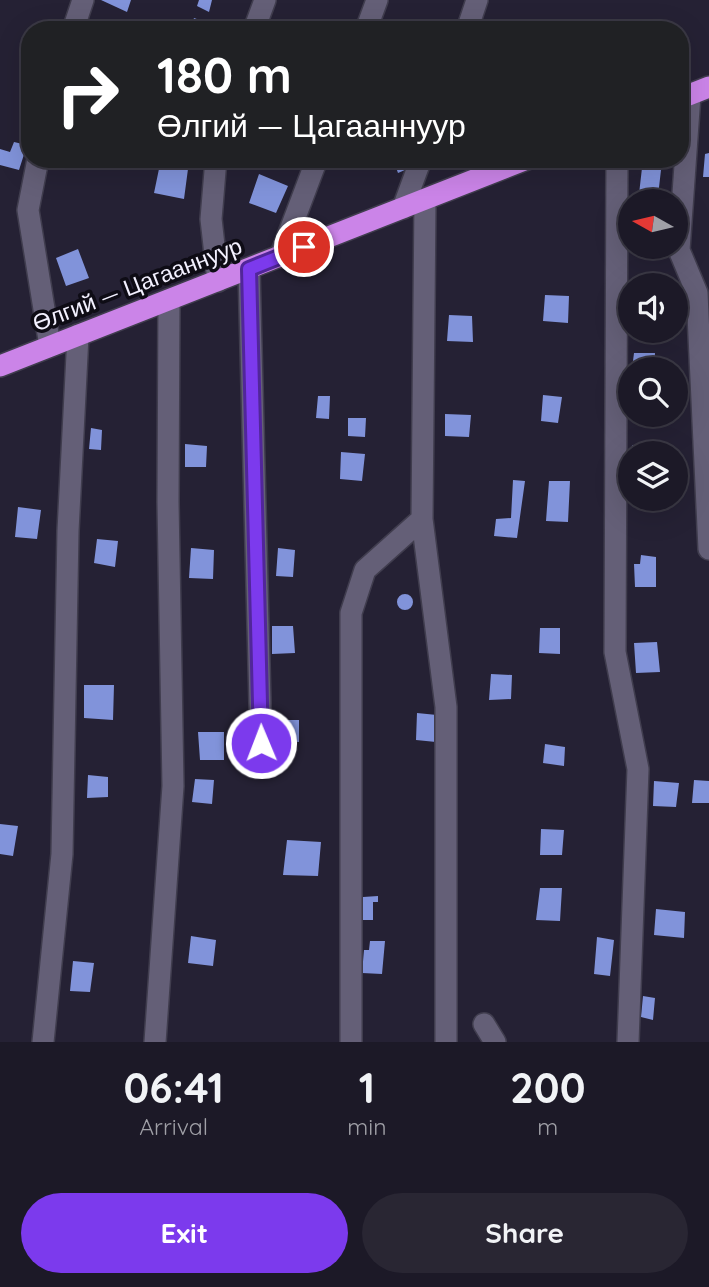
<!DOCTYPE html>
<meta charset="utf-8">
<style>
:root{--surface:#1c1927;--page:#292633;--text:#f1f3f6;--muted:#a0a0a7;--line:#3a3844;--accent:#7c3aed}
body{margin:0;font-family:Quicksand,sans-serif;background:var(--page);color:var(--text);height:100vh;display:flex;flex-direction:column;font-size:26px;white-space:nowrap}
*{box-sizing:border-box;margin:0}
p{font-size:23px;color:var(--muted)}
.icon{flex:none;width:38px;height:38px;fill:none;stroke:currentColor;stroke-width:2;stroke-linecap:round;stroke-linejoin:round}
.map{position:relative;height:1042px;overflow:hidden}
.details{display:flex;flex-direction:column;background:var(--surface);flex:1}
.details>*{flex:none}
.hud{position:absolute;left:21px;top:21px;width:668px;height:147px;border-radius:28px;box-shadow:0 7px 28px #0002,0 0 0 2px var(--line);background:#202124;color:#fff;overflow:hidden}
.needle{width:46px;rotate:278deg}
.fabs{position:absolute;left:618px;top:189px;display:grid;gap:14px}
.fabs a{display:grid;place-items:center;width:70px;height:70px;border-radius:50%;background:var(--surface);box-shadow:0 7px 28px #0002,0 0 0 2px var(--line);font-size:35px}
.pin{position:absolute;display:grid;place-items:center;width:60px;height:60px;color:#fff;margin:-30px;border:4px solid #fff;border-radius:50%;box-shadow:0 2px 7px #0007}
.me{position:absolute;width:77px;margin:-38px;rotate:359deg;stroke-linejoin:round;filter:drop-shadow(0 0 5px #0008)}
.turn{display:flex;align-items:center;gap:24px;height:147px;padding:0 21px;font-size:32px}
.turn .icon{width:91px;height:91px;stroke-width:2.5}
.turn b{display:block;font-size:49px;line-height:60px}
.eta{display:flex;justify-content:space-evenly;align-items:center;height:119px;text-align:center}
.eta b{font-size:42px;font-weight:700;line-height:49px}
.primary-button{display:flex;gap:14px;margin-top:auto;padding:14px 21px}
.primary-button a{flex:1;height:80px;border-radius:42px;background:var(--accent);color:#fff;font-size:28px;font-weight:700;line-height:80px;text-align:center}
.primary-button a+a{background:var(--page);color:var(--text)}
.map>svg:first-child{display:block}
.building{fill:#8193da}
.lines{fill:none;stroke-linecap:round;stroke-linejoin:round}
.minor-casing{stroke:#403d4e;stroke-width:24}
.highway-casing{stroke:#403d4e;stroke-width:24}
.minor{stroke:#645f77;stroke-width:21}
.highway{stroke:#cb84e8;stroke-width:21}
.route-casing{stroke:#51269a;stroke-width:18}
.route{stroke:#7c3aed;stroke-width:12}
.labels{text-anchor:middle;dominant-baseline:central;stroke-width:7;stroke-linejoin:round;paint-order:stroke}
.street-label{font-size:23px;fill:#f3f1ff;stroke:#0e0c15}
</style>
<div class="map">
<svg width="709" height="1042" viewBox="0 0 709 1042">
<rect width="100%" height="100%" fill="#252134"/>
<path class="building" d="M 101,0 L 131,0 L 127,12 Z
M 199,0 L 212,0 L 209,12 L 197,6 Z
M 194,18 L 216,26 L 215,30 L 190,30 Z
M 315,22 L 330,30 L 312,30 Z
M 14,142 L 27,145 L 19,170 L 0,165 L 0,149 L 10,152 Z
M 709,153 L 709,177 L 703,177 L 705,154 Z
M 339,159 L 363,159 L 361,166 Z
M 393,159 L 425,159 L 426,161 L 398,173 Z
M 160,164 L 188,169 L 184,199 L 154,193 Z
M 642,168 L 661,170 L 658,196 L 639,194 Z
M 259,174 L 288,186 L 276,213 L 249,203 Z
M 78,249 L 89,278 L 66,286 L 56,258 Z
M 545,295 L 569,296 L 568,323 L 543,321 Z
M 449,315 L 472,316 L 473,342 L 447,341 Z
M 634,353 L 655,353 L 654,369 L 632,369 Z
M 543,395 L 562,397 L 558,423 L 541,421 Z
M 318,396 L 330,396 L 329,419 L 316,418 Z
M 445,414 L 471,415 L 469,437 L 445,436 Z
M 348,418 L 366,418 L 365,437 L 348,436 Z
M 91,428 L 102,430 L 101,450 L 89,449 Z
M 185,444 L 207,446 L 206,467 L 185,467 Z
M 632,445 L 654,447 L 653,453 L 632,453 Z
M 341,452 L 365,454 L 362,481 L 340,479 Z
M 513,480 L 525,481 L 517,538 L 494,536 L 496,519 L 511,518 Z
M 549,481 L 570,481 L 568,522 L 546,521 Z
M 18,507 L 41,510 L 37,539 L 15,537 Z
M 97,539 L 118,541 L 115,567 L 94,563 Z
M 191,548 L 214,550 L 213,579 L 189,578 Z
M 278,548 L 295,550 L 293,577 L 276,576 Z
M 641,555 L 656,557 L 656,587 L 635,587 L 634,564 L 640,564 Z
M397 602a8 8 0 1 1 16 0a8 8 0 1 1-16 0Z
M 272,626 L 293,626 L 295,653 L 272,654 Z
M 540,628 L 560,628 L 560,654 L 539,653 Z
M 657,642 L 660,672 L 636,673 L 634,643 Z
M 491,674 L 512,675 L 511,699 L 489,700 Z
M 84,685 L 114,685 L 113,720 L 84,718 Z
M 417,713 L 437,715 L 436,742 L 416,740 Z
M 275,720 L 299,720 L 299,742 L 274,741 Z
M 198,732 L 224,732 L 224,760 L 200,760 Z
M 545,744 L 565,747 L 564,766 L 543,763 Z
M 88,775 L 108,777 L 108,797 L 87,798 Z
M 195,779 L 214,780 L 212,804 L 192,802 Z
M 694,780 L 709,781 L 709,803 L 692,803 Z
M 654,781 L 679,783 L 676,807 L 653,806 Z
M 0,824 L 18,826 L 13,856 L 0,854 Z
M 541,829 L 564,830 L 562,855 L 540,855 Z
M 287,840 L 321,842 L 318,876 L 283,875 Z
M 540,888 L 562,888 L 560,921 L 536,920 Z
M 378,896 L 378,902 L 373,902 L 373,920 L 363,920 L 363,897 Z
M 656,909 L 685,912 L 684,938 L 654,935 Z
M 191,936 L 216,940 L 213,966 L 188,963 Z
M 597,937 L 614,940 L 610,976 L 594,974 Z
M 370,941 L 385,941 L 382,974 L 362,973 L 364,950 L 369,950 Z
M 73,961 L 94,963 L 90,992 L 70,991 Z
M 643,996 L 655,998 L 653,1020 L 641,1017 Z"/>
<g class="lines">
<defs>
<path id="minor" d="M 73,30 L 83,0
M 254,30 L 265,0
M 366,30 L 377,0
M 467,30 L 477,0
M 690,95 L 679,250 L 697,293 L 709,549
M 38,159 L 28,210 L 50,346
M 216,159 L 211,219 L 218,281
M 617,159 L 615,652 L 638,769 L 628,1042
M 425,200 L 422,519 L 446,707 L 446,1042
M 403,208 L 421,159
M 280,257 L 317,159
M 249,269 L 261,743
M 484,1024 L 495,1042
M 43,1042 L 62,854 L 68,531 L 78,335
M 155,1042 L 173,786 L 168,502 L 169,300
M 351,1042 L 351,613 L 365,570 L 422,519"/>
<path id="highway" d="M 681,98 L 709,87
M 0,366 L 527,159"/>
</defs>
<use href="#minor" class="minor-casing"/>
<use href="#highway" class="highway-casing"/>
<use href="#minor" class="minor"/>
<use href="#highway" class="highway"/>
</g>
<g class="lines">
<defs>
<path id="route" d="M 261,743 L 249,269 L 304,247"/>
</defs>
<use href="#route" class="route-casing"/>
<use href="#route" class="route"/>
</g>
<g class="labels">
<g class="street-label">
<text transform="translate(137 284) rotate(-21)">Өлгий — Цагааннуур</text>
</g>
</g>
</svg>
<div class="fabs">
<a><svg class="needle" viewBox="-14 -14 28 28"><path d="M0-13l5 13h-10z" fill="#e53935"/><path d="M0 13l5-13h-10z" fill="#a0a0a7"/></svg></a>
<a><svg class="icon" aria-label="sound" viewBox="0 0 24 24"><path d="M4 9h4l5-4v14l-5-4H4zM17 9q2 3 0 6"/></svg></a>
<a><svg class="icon" aria-label="search" viewBox="0 0 24 24"><circle cx="10" cy="10" r="6"/><path d="M15 15l6 6"/></svg></a>
<a><svg class="icon" aria-label="layers" viewBox="0 0 24 24"><path d="M12 4l9 5-9 5-9-5zM3 14l9 5 9-5"/></svg></a>
</div>
<div class="pin" style="left:304px;top:247px;background:#d93025"><svg class="icon" aria-label="arrive" viewBox="0 0 24 24"><path d="M6 21V4h12l-3 4 3 4H6"/></svg></div>
<svg class="me" style="left:261px;top:743px" viewBox="-20 -20 40 40"><circle r="17" fill="#7c3aed" stroke="#fff" stroke-width="3"/><path d="M0-11L8 9 0 5-8 9z" fill="#fff"/></svg>
<div class="hud">
<div class="turn"><svg class="icon" aria-label="right" viewBox="0 0 24 24"><path d="M7 20v-9h11M14 6l5 5-5 5"/></svg><div><b>180 m</b>Өлгий — Цагааннуур</div></div>
</div>
</div>
<section class="details">
<div class="eta">
<div><b>06:41</b><p>Arrival</p></div>
<div><b>1</b><p>min</p></div>
<div><b>200</b><p>m</p></div>
</div>
<div class="primary-button"><a>Exit</a><a>Share</a></div>
</section>
